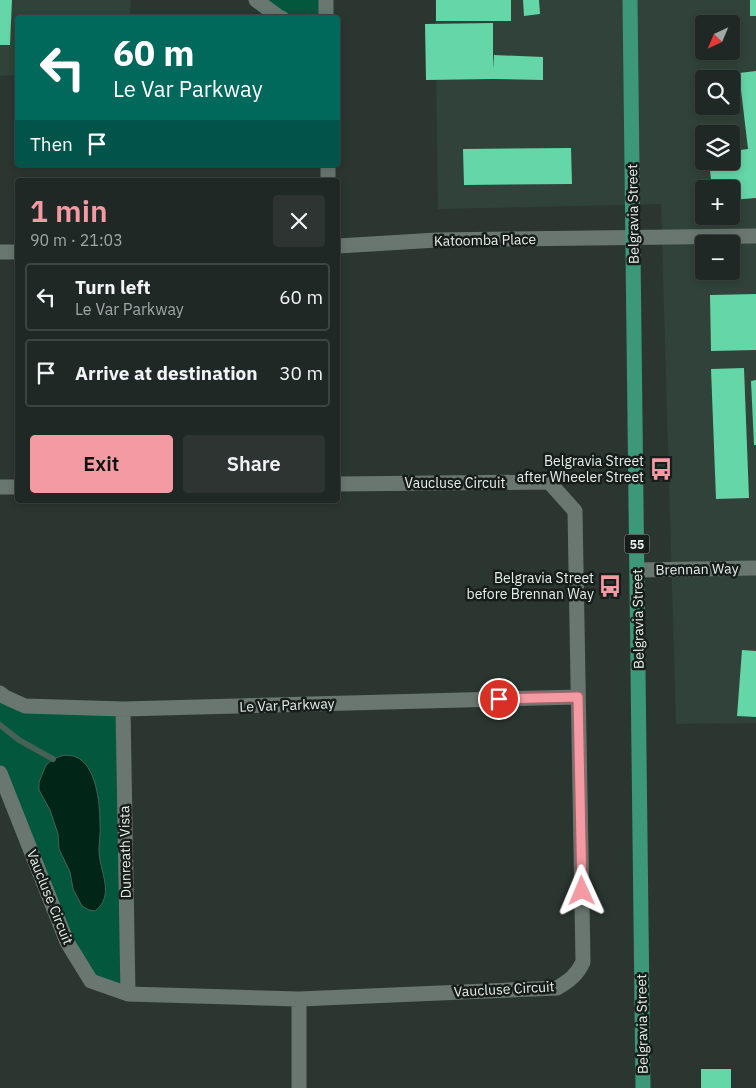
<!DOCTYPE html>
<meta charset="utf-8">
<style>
:root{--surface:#202825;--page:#2d3432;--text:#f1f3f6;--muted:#a2a6a7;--line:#3d4442;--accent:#f49aa2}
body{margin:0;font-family:"IBM Plex Sans",sans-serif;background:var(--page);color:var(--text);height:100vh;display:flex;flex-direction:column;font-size:19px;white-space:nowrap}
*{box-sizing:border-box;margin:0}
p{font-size:16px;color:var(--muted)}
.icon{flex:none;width:28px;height:28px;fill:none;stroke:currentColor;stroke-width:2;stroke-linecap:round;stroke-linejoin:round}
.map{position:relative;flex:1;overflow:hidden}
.drawer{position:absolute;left:15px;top:178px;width:325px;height:325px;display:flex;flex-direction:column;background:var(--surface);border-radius:5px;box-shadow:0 2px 8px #0003,0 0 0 1px var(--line)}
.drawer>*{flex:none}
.top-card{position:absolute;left:15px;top:15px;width:325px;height:152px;border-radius:5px;box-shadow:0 2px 8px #0003,0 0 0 1px var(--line);background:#00695c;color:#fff;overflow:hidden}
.needle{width:32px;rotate:224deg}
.tools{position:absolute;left:695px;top:15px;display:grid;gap:10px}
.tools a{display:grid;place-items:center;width:45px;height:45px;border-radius:5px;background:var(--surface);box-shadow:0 2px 8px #0003,0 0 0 1px var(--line);font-size:25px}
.pin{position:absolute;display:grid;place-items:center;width:42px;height:42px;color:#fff;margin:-21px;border:2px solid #fff;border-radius:50%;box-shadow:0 1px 5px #0007}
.me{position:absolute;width:55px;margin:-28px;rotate:359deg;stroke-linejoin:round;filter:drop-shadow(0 0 4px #0008)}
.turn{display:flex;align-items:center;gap:18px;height:105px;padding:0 15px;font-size:22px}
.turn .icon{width:65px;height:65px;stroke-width:2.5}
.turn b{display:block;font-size:35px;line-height:42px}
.then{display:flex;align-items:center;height:48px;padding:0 15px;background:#0003;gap:10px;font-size:19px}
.round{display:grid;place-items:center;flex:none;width:52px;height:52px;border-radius:5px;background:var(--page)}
.summary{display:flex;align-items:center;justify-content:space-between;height:85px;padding:0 15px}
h1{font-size:30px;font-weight:600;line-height:38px;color:var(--accent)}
.cta{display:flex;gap:10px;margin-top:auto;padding:10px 15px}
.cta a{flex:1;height:58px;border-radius:5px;background:var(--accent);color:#111;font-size:20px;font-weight:600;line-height:58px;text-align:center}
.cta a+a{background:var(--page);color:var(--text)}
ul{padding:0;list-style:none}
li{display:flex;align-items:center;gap:15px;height:68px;margin:0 10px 8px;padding:0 5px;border:2px solid var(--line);border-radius:5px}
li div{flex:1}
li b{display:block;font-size:19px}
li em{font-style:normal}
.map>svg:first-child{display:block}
.built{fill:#304239;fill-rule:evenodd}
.green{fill:#03573d}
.water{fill:#012618;stroke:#466257}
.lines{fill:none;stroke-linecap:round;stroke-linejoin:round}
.stream{stroke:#466257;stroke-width:6}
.building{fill:#65d6a8}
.street{stroke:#6a7771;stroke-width:15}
.primary{stroke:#3d9779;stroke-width:15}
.route-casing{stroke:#9f6469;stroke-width:12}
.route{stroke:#f49aa2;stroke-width:9}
.labels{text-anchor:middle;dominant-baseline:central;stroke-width:5;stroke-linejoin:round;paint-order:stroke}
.shield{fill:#171d1a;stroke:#a8afac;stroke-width:1}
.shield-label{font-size:12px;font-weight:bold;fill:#e6eeea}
.street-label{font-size:14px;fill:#e6eeea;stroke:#171d1a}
.poi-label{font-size:14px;fill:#e6eeea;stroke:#171d1a;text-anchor:end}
</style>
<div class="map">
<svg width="756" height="1088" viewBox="0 0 756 1088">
<rect width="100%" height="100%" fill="#2b3631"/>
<path class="built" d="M 0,0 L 131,0 L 130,17 L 18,18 L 17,75 L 0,76 Z
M 435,0 L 756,0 L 756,723 L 676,724 L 661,204 L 438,209 ZM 704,24 L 731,24 L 731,51 L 704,51 ZM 704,79 L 731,79 L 731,106 L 704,106 ZM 704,134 L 731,134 L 731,161 L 704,161 ZM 704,189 L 731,189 L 731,216 L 704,216 ZM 704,244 L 731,244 L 731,271 L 704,271 Z"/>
<path class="green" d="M 256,0 L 325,0 L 325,17 L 279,17 Z
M 0,693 L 5,697 L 123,709 L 128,994 L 91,981 L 0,773 Z"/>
<path class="water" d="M 64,755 C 68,756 73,755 76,757 C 96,765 100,803 100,823 C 101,832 99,841 99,850 C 99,871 116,895 95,911 L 89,910 L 82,906 L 73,889 L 70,872 L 59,849 L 58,834 L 50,810 L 39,790 L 39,782 L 46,765 L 53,759 Z"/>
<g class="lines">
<path class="stream" d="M 0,725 L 19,740 L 53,759"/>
</g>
<path class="building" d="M 0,0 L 12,0 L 10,45 L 0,45 Z
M 436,0 L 511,0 L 511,21 L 436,21 Z
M 523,0 L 539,0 L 540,14 L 524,16 Z
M 750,0 L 756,0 L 756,16 L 750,16 Z
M 493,23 L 493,69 L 494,55 L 543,57 L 543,80 L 493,79 L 426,80 L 425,24 Z
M 756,71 L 756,198 L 731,200 L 731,189 L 712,189 L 709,161 L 731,161 L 731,151 L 748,149 L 739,73 Z
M 571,148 L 572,184 L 464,185 L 463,149 Z
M 756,294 L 756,350 L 711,351 L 710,295 Z
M 744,368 L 749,498 L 716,499 L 711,369 Z
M 756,380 L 756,445 L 754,445 L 751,381 Z
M 742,650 L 756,651 L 756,717 L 737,716 Z
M 701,1069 L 731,1069 L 731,1088 L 701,1088 Z"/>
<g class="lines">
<path class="street" d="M 256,0 L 279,17 L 282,18
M 326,0 L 326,18
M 328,165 L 328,180
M 338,246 L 437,240 L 756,236
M 0,252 L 18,252
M 0,487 L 18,487
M 638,570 L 756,568
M 0,693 L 5,697 L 25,706 L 123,709 L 578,697
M 123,709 L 128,994
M 0,773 L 67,942 L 91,981 L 128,994 L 299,999 L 557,988 C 569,981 577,975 583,962 L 575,511 L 549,482 L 338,484
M 299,999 L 299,1088"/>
<path class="primary" d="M 630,0 L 643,1088"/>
</g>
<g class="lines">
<defs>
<path id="route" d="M 499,699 L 578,697 L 582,891"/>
</defs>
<use href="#route" class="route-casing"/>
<use href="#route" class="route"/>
</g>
<defs>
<symbol id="bus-bare" viewBox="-9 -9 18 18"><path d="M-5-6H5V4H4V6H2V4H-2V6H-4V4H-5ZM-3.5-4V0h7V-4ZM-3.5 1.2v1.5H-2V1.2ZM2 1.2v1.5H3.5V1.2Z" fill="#f49aa2" stroke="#171d1a" stroke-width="2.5" paint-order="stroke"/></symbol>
</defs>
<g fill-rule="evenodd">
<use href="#bus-bare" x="645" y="453" width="32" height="32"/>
<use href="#bus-bare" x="594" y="570" width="32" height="32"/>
</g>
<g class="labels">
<rect class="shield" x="624.5" y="534.5" width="25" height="19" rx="4"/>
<g class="shield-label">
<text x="637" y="544">55</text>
</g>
<g class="street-label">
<text transform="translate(633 214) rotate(-91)">Belgravia Street</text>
<text transform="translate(485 240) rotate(-1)">Katoomba Place</text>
<text x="455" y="483">Vaucluse Circuit</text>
<text transform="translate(697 569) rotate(-1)">Brennan Way</text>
<text transform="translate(638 619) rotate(-91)">Belgravia Street</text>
<text transform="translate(287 705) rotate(-2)">Le Var Parkway</text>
<text transform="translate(125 852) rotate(-91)">Dunreath Vista</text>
<text transform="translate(50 897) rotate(68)">Vaucluse Circuit</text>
<text transform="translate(504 989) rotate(-3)">Vaucluse Circuit</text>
<text transform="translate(642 1024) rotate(-91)">Belgravia Street</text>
</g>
<g class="poi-label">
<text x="644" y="461">Belgravia Street<tspan x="644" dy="16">after Wheeler Street</tspan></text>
<text x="594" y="578">Belgravia Street<tspan x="594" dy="16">before Brennan Way</tspan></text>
</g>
</g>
</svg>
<div class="tools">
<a><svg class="needle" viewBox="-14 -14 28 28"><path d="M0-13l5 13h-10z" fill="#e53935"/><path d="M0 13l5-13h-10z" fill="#a2a6a7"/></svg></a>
<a><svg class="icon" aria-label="search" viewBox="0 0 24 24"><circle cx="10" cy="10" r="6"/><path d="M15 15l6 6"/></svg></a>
<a><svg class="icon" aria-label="layers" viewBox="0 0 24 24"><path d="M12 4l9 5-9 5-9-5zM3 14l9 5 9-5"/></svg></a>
<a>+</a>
<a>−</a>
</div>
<div class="pin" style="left:499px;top:699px;background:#d93025"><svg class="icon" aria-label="arrive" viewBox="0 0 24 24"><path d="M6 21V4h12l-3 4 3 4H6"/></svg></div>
<svg class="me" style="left:582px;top:891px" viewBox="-20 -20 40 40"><path d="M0-17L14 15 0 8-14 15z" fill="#f49aa2" stroke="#fff" stroke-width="4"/></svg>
<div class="top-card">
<div class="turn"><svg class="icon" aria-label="left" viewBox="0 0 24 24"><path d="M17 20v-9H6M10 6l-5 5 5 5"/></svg><div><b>60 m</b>Le Var Parkway</div></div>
<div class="then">Then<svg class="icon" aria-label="arrive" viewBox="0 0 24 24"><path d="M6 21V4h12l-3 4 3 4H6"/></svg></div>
</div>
<section class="drawer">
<div class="summary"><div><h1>1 min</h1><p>90 m · 21:03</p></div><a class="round"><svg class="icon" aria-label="close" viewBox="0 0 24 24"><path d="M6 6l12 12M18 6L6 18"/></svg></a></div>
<ul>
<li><svg class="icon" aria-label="left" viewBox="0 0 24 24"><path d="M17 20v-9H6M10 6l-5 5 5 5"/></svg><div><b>Turn left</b><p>Le Var Parkway</p></div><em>60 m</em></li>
<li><svg class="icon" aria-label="arrive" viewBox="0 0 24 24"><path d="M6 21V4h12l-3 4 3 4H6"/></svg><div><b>Arrive at destination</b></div><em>30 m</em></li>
</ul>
<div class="cta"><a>Exit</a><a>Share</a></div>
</section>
</div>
